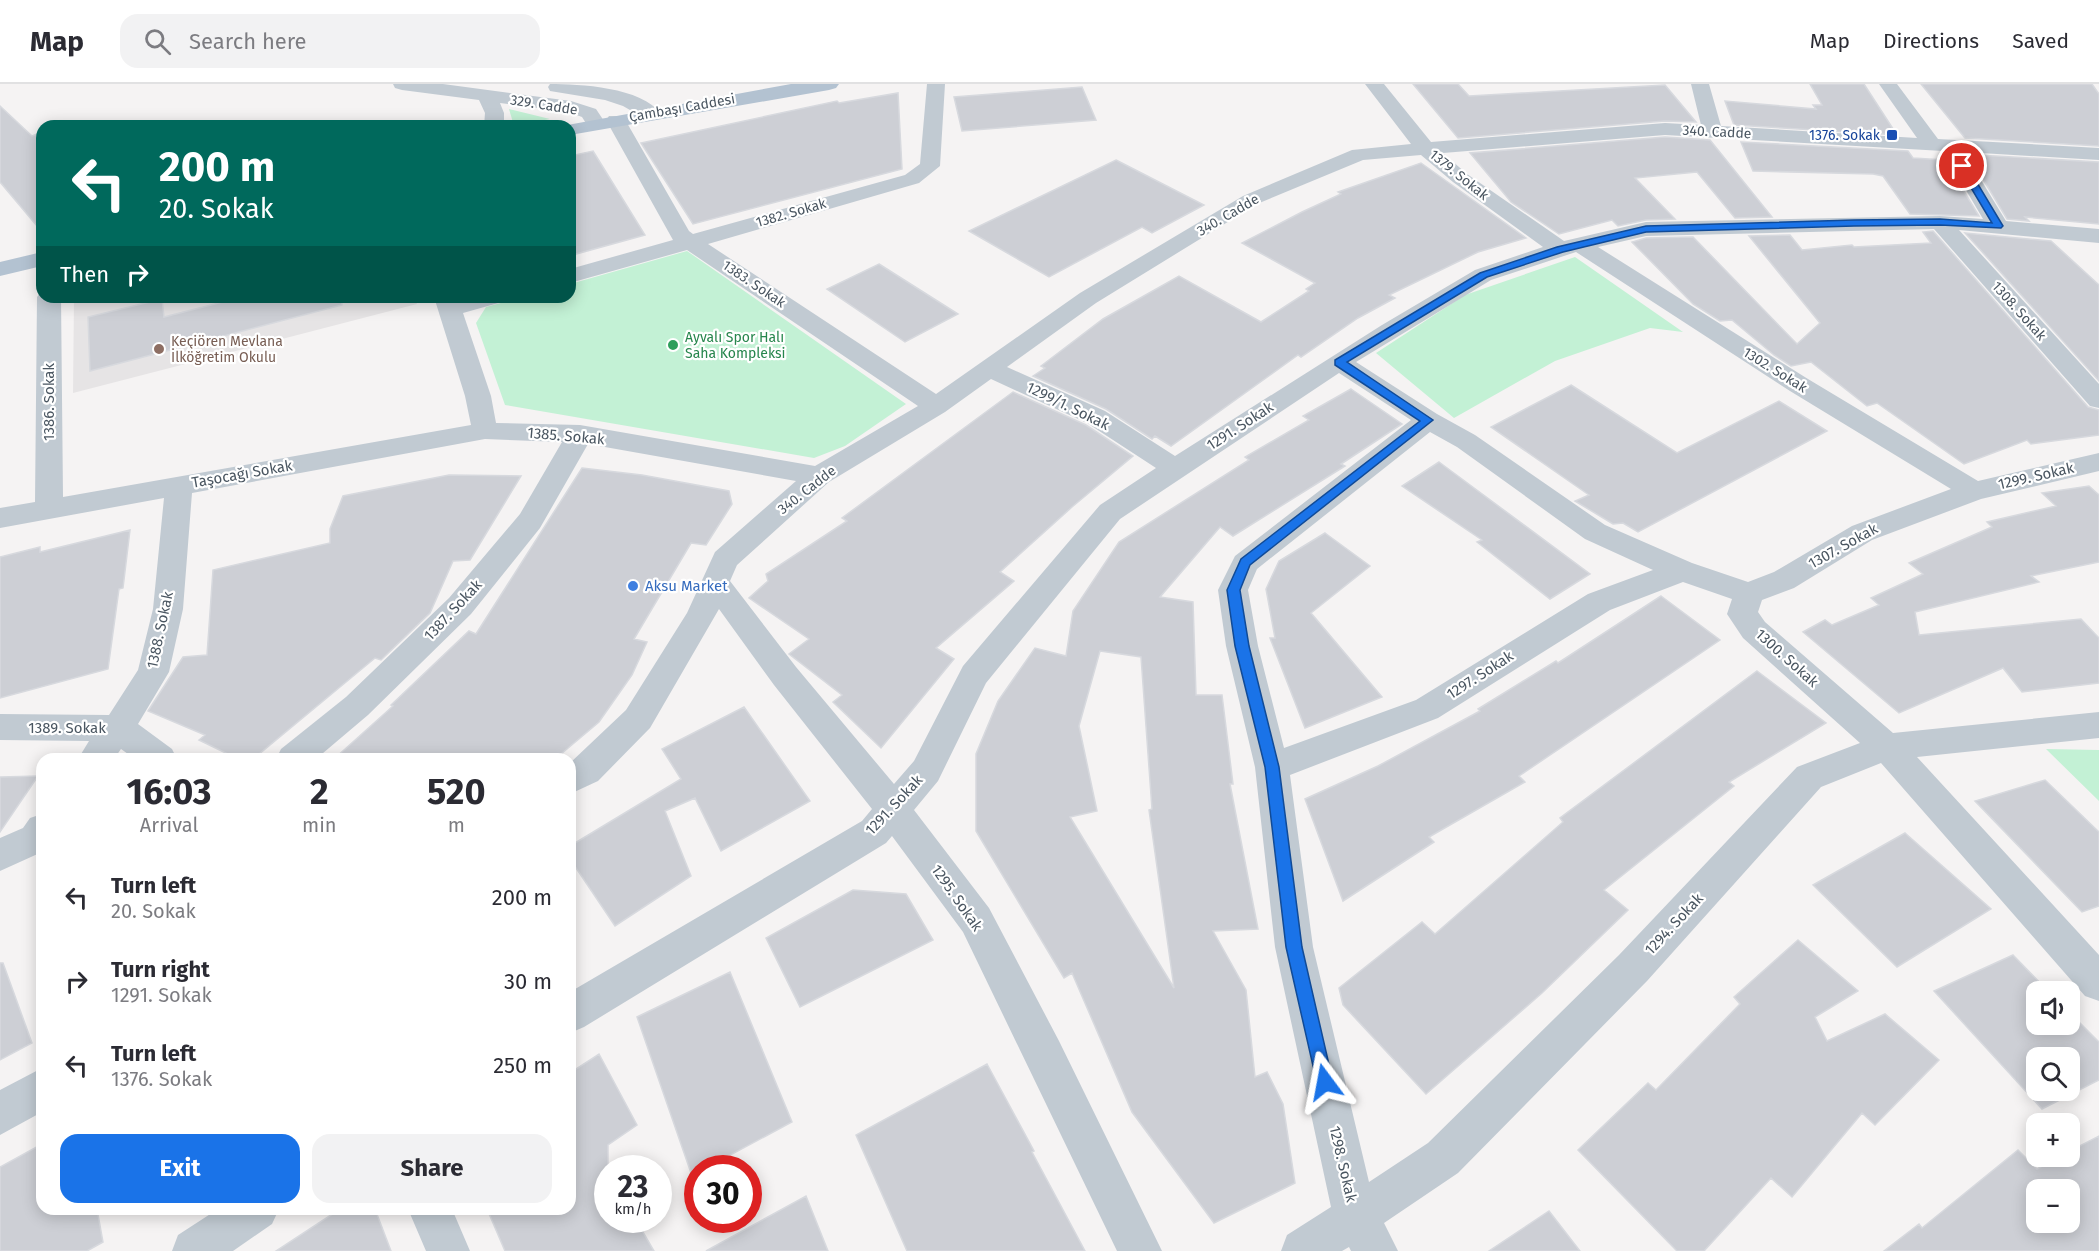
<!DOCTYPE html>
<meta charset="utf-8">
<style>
:root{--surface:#fff;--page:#f2f2f3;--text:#2b2b33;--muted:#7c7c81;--line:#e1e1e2;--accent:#1a73e8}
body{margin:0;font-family:"Fira Sans",sans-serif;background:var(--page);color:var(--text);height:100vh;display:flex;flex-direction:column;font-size:22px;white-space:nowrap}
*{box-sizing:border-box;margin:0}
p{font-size:20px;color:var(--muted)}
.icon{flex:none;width:33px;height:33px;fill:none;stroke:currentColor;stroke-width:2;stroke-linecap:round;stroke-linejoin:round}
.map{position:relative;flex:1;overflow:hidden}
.panel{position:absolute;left:36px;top:669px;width:540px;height:462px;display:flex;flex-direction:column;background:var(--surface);border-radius:18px;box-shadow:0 3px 15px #0003}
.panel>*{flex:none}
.banner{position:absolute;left:36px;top:36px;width:540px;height:183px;border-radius:18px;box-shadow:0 3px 15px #0003;background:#00695c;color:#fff;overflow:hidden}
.buttons{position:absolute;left:2026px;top:897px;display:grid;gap:12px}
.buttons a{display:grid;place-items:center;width:54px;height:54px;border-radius:12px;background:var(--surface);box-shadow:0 3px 15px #0003;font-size:30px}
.speed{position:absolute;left:594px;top:1071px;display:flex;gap:12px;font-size:30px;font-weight:700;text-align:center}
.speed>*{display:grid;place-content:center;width:78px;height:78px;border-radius:50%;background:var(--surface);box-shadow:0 3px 15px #0003;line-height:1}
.speed small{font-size:15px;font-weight:400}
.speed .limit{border:9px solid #d22;background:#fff;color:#111}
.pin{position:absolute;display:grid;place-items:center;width:51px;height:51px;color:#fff;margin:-26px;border:3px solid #fff;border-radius:50%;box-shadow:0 2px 6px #0007}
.me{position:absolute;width:66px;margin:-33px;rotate:347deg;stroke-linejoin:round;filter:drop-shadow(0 0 4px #0008)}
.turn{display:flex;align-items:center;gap:21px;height:126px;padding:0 24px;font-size:27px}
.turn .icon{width:78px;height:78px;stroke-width:2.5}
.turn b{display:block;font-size:42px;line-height:51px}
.then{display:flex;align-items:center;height:57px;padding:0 24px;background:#0003;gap:12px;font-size:22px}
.eta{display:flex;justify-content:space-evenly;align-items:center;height:102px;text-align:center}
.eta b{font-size:36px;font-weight:700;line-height:42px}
.button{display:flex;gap:12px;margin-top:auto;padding:12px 24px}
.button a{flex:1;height:69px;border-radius:18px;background:var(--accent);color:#fff;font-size:24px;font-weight:700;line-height:69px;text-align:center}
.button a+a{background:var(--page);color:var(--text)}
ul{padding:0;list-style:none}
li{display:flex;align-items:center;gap:18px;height:84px;padding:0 24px}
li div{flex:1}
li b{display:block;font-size:22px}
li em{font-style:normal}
header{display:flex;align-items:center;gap:36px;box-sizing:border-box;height:84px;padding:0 30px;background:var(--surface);border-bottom:2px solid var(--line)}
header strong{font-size:28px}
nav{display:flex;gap:33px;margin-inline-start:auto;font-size:21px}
.search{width:420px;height:54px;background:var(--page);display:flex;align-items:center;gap:15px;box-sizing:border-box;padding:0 21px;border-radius:18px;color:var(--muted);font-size:22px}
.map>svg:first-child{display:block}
.education{fill:#e6e4e5}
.green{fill:#c3f1d5}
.building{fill:#cdcfd5;stroke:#d7d9de;stroke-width:1.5;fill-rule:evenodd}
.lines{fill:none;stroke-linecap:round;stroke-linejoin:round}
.minor{fill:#c1cad2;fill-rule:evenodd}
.major{fill:#b3c2d1;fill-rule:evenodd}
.route{fill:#1a73e8;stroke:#114b97;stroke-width:1.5}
.transit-dot{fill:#1a4fb4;stroke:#fff;stroke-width:2}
.leisure-dot{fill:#2e9e5b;stroke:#fff;stroke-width:2}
.education-dot{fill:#8d6e63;stroke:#fff;stroke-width:2}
.shop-dot{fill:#3f7fe0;stroke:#fff;stroke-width:2}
.labels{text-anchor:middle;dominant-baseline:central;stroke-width:4.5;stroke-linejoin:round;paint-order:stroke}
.far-street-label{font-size:14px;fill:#4a5661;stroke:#fff}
.far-transit-label{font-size:14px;fill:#164399;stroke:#fff;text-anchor:end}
.far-leisure-label{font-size:14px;fill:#27864d;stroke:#fff;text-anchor:start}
.far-education-label{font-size:14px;fill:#785e54;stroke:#fff;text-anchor:start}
.street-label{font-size:15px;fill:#4a5661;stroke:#fff}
.shop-label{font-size:15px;fill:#366cbe;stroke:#fff;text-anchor:start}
</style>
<header>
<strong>Map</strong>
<div class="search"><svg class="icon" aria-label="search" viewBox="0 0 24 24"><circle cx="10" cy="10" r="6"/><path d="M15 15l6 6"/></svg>Search here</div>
<nav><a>Map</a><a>Directions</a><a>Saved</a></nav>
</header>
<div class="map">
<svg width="2099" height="1167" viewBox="0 0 2099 1167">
<rect width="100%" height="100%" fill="#f5f3f3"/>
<path class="education" d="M 74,213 L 414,213 L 417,220 L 73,309 Z"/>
<path class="green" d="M 509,25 L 550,35 L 514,42 Z
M 687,167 L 906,320 L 845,362 L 814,374 L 505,321 L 476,239 L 486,223 L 523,213 L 570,213 L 570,200 Z
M 1575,173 L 1683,248 L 1650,244 L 1555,277 L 1454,334 L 1376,269 L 1465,211 Z
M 2046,665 L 2099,666 L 2099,717 Z"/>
<path class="building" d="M 1413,0 L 1458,0 L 1469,12 L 1665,1 L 1696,38 L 1665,37 L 1458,54 Z
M 1810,0 L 1864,0 L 1897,51 L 1734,41 L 1725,17 L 1816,25 L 1813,21 L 1822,21 Z
M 1921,0 L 2092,0 L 2099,10 L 2099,62 L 1965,54 Z
M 1082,3 L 1096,36 L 962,47 L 954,13 Z
M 898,9 L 902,85 L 693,140 L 641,59 L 837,17 L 839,19 Z
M 0,22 L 32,52 L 42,48 L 42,148 L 0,98 Z
M 1665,53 L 1710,56 L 1772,133 L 1735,134 L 1697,88 L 1635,94 L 1675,135 L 1646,136 L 1618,142 L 1612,136 L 1559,150 L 1511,118 L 1470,69 Z
M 1741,58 L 1908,67 L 1913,74 L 1945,76 L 1979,132 L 1910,130 L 1883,92 L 1873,90 L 1753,87 Z
M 593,67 L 645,151 L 576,170 L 570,159 L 570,72 Z
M 1978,71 L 2099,78 L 2099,140 L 2025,133 L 2029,137 L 2007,135 L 1972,77 L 1983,77 Z
M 1116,76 L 1204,121 L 1152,149 L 1142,143 L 1049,193 L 969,147 Z
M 1421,79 L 1526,154 L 1478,168 L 1389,211 L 1395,214 L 1358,234 L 1301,273 L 1298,271 L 1171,362 L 1155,352 L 1152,355 L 1106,325 L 1033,292 L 1045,284 L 1041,282 L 1103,235 L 1179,192 L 1261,238 L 1309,207 L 1306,205 L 1315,199 L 1242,159 L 1302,128 L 1341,110 L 1338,108 Z
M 1933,147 L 2088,323 L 2099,326 L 2099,351 L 2031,360 L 2027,356 L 1964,380 L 1877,319 L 1867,322 L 1811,278 L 1791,282 L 1774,271 L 1732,236 L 1720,237 L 1693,220 L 1632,158 L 1646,154 L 1693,153 L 1797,260 L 1820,239 L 1749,152 L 1790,151 L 1802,166 L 1852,161 L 1854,163 L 1931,159 L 1923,148 Z
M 1965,149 L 2051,157 L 2099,201 L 2099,297 Z
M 879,180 L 958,230 L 905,258 L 827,205 Z
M 242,213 L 341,213 L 342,221 L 90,287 L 88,233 L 162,215 L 164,233 Z
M 1571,301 L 1677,369 L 1779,317 L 1827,347 L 1638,448 L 1623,439 L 1613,440 L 1575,417 L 1589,411 L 1491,343 Z
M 1351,305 L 1402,340 L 1341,380 L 1345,382 L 1233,452 L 1220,443 L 1160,513 L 1193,518 L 1196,611 L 1222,611 L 1233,700 L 1230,700 L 1258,845 L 1213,847 L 1246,906 L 1255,993 L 1267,988 L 1283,1020 L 1295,1099 L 1214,1139 L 1132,1028 L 1072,889 L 1064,894 L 976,747 L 976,670 L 998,617 L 1035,564 L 1066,572 L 1073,527 L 1119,458 L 1249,376 L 1245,373 L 1309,336 L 1303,332 ZM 1100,567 L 1141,573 L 1152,725 L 1149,726 L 1174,904 L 1070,733 L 1097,727 L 1079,642 Z
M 1013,308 L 1086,341 L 1133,372 L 1072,423 L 1000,488 L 1014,497 L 936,564 L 954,575 L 881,664 L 833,618 L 842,611 L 789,570 L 809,555 L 749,514 L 768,497 L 766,490 L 847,437 L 842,434 Z
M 1439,378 L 1590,490 L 1550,515 L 1477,458 L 1482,456 L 1402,402 Z
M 582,384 L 642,391 L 729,407 L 732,420 L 706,461 L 691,459 L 634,555 L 647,558 L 632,591 L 599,638 L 555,675 L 334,675 L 393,622 L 391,621 L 469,547 L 476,550 Z
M 449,391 L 521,392 L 470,476 L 453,477 L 430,529 L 381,576 L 375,574 L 253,675 L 238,675 L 199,656 L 205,651 L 148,627 L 183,573 L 207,571 L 213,486 L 330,459 L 330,445 L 343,412 Z
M 2089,402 L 2099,411 L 2099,478 L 2031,492 L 2039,498 L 1915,528 L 1919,551 L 2081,535 L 2099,554 L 2099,599 L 2022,608 L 2003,584 L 1899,629 L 1803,548 L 1825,536 L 1832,541 L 1879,521 L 1871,514 L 1923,490 L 1909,479 L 1992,443 L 1987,438 L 2056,422 L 2042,409 Z
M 130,446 L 123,504 L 119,505 L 108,585 L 0,614 L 0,473 L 40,463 L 40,468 Z
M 1325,449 L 1370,482 L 1311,529 L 1382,613 L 1305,644 L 1270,554 L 1275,554 L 1266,505 L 1279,477 Z
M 1661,512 L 1720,556 L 1519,692 L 1525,698 L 1429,753 L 1434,758 L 1343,817 L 1305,715 L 1378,682 L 1480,627 L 1478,625 L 1556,577 L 1558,579 Z
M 1757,587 L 1826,639 L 1729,698 L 1734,702 L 1604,806 L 1628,826 L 1542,909 L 1426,1010 L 1343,921 L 1339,904 L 1422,838 L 1435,850 L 1563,738 L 1560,734 Z
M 744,623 L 810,717 L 721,767 L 695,714 L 665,727 L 691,792 L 615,842 L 570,775 L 570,762 L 681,695 L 662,665 Z
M 38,692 L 0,748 L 0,693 Z
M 2045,696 L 2099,748 L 2099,822 L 2082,828 L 1975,717 Z
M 1905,749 L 1991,825 L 1897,883 L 1813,801 Z
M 853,806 L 906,810 L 933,856 L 800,923 L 766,854 Z
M 1798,856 L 1858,907 L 1815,933 L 1827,957 L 1885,930 L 1939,976 L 1875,1041 L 1862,1029 L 1792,1113 L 1771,1094 L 1704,1167 L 1677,1167 L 1578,1066 L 1648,999 L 1656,1006 L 1740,920 L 1734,913 Z
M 2013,871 L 2049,908 L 2037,908 L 2037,940 L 2070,940 L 2070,929 L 2099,958 L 2099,996 L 2042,1025 L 1934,907 ZM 2037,974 L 2070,974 L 2070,1006 L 2037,1006 Z
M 0,879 L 3,879 L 32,959 L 0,976 Z
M 730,888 L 792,1038 L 706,1084 L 698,1084 L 698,1089 L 692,1092 L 637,933 Z
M 599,970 L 637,1041 L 608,1061 L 608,1136 L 636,1136 L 654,1167 L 505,1167 L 487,1125 L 570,1125 L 570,989 Z
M 987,980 L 1034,1067 L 1032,1068 L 1085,1167 L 907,1167 L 856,1051 Z
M 2099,1052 L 2099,1167 L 1884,1167 L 1919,1140 L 1922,1144 L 2018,1066 L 2037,1085 L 2060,1072 L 2070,1072 L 2070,1067 ZM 2037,1106 L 2070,1106 L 2070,1138 L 2037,1138 Z
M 42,1060 L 42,1125 L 97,1125 L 103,1158 L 87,1167 L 0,1167 L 0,1083 Z
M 806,1112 L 828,1167 L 706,1167 Z
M 340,1125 L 375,1125 L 391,1167 L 276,1167 Z
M 1549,1127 L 1580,1167 L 1489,1167 Z"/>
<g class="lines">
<path class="minor" d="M 393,0 L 443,0 L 571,17 L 596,25 L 606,40 L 603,44 L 589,44 L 582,33 L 568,28 L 500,19 L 504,29 L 504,42 L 484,42 L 485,29 L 479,16 L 402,6 L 395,4 Z
M 550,0 C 579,0 642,3 661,30 L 658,34 L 644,34 L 623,22 L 605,16 L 550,7 L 548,3 Z
M 927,0 L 945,0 L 940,82 L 919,99 L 708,160 L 936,310 L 1080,209 L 1243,112 L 1352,66 L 1411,60 L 1365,0 L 1384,0 L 1431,58 L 1665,39 L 1701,41 L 1691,0 L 1709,0 L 1721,42 L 1917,54 L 1879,0 L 1897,0 L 1938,55 L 2099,64 L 2099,76 L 1964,68 L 2006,137 L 2099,145 L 2099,159 L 1959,146 L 2099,300 L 2099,324 L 2090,322 L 1934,145 L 1646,152 L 1598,163 L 1808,295 L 1978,397 L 2099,369 L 2099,387 L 1981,415 L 1872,456 L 1794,504 L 1762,516 L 1758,528 L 1765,538 L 1893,649 L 2099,628 L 2099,654 L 1917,673 L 2099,871 L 2099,917 L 2085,912 L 1881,679 L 1821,703 L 1647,897 L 1458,1089 L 1384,1139 L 1398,1167 L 1351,1167 L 1349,1163 L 1342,1167 L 1281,1167 L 1287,1151 L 1331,1123 L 1275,863 L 1255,683 L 1226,562 L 1218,506 L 1235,472 L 1411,336 L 1339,289 L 1120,435 L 986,599 L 938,697 L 914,726 L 989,824 L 1059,957 L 1162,1167 L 1117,1167 L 963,848 L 892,752 L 886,759 L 584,943 L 570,949 L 570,908 L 862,737 L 872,725 L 774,601 L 719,525 L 650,644 L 598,697 L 570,710 L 570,679 L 626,626 L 687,529 L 715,468 L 796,397 L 588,360 L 540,444 L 471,530 L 368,631 L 316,675 L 276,675 L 281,665 L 346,613 L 449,514 L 520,430 L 562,358 L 485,355 L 192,409 L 183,525 L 169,588 L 138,640 L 172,665 L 177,675 L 135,675 L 121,665 L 114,675 L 78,675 L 89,657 L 0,656 L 0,630 L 109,631 L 138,586 L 153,525 L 164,414 L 0,444 L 0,424 L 35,418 L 37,213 L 41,208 L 42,213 L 61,213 L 63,413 L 471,341 L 465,312 L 434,213 L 458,213 L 458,215 L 468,213 L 506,213 L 502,218 L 463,229 L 491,312 L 496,339 L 580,341 L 815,382 L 918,322 L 687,166 L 570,199 L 570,185 L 673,156 L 606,36 L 609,32 L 623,32 L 689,147 L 693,150 L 905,91 L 920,80 ZM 1665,51 L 1943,67 L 1983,135 L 1940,132 L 1646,138 L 1564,157 L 1467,90 L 1443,69 ZM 1421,71 L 1453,98 L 1543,163 L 1475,186 L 1382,241 L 1175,372 L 1105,327 L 1007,283 L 1096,219 L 1257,120 L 1363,76 ZM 1576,168 L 1790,307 L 1951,405 L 1852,442 L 1774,488 L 1748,498 L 1692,479 L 1605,441 L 1475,351 L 1437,330 L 1356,278 L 1491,196 ZM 991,295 L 1087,339 L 1156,384 L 1100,421 L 963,582 L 914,677 L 894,700 L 796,583 L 730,497 L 737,481 L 829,398 L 945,328 ZM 1430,348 L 1457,363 L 1585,455 L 1653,486 L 1588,510 L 1416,616 L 1284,664 L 1258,562 L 1248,506 L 1257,485 ZM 1683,498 L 1732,515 L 1727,530 L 1743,554 L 1860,659 L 1797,683 L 1619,871 L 1428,1059 L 1369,1098 L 1313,863 L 1290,691 L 1438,634 L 1610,526 Z
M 42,730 L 42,768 L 0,787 L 0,754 L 23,744 L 30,734 Z
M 42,984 L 42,1028 L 0,1051 L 0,1006 Z
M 218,1125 L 279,1125 L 272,1140 L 233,1167 L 172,1167 L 178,1151 Z
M 408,1125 L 452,1125 L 470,1167 L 426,1167 Z"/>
<path class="major" d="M 791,0 L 839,0 L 836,4 L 829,6 L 570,51 L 570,42 L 562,42 Z
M 42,168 L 42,182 L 0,192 L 0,178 Z"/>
</g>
<path class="route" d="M 1962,79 L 1967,82 L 2003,142 L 2001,144 L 1940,141 L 1854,142 L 1646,148 L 1563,168 L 1487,193 L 1347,278 L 1433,336 L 1250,481 L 1240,506 L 1249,562 L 1279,683 L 1302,863 L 1333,998 L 1331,1004 L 1325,1006 L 1318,1004 L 1286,863 L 1265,683 L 1235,562 L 1227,506 L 1241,475 L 1420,337 L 1335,281 L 1335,276 L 1480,189 L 1557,163 L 1646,142 L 1854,136 L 1940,135 L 1992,139 L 1958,82 Z"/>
<rect class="transit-dot" x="1886" y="45" width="12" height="12" rx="3"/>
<circle class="leisure-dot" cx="673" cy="261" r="6"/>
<circle class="education-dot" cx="159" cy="265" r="6"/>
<circle class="shop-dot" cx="633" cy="502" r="6"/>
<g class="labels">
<g class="far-street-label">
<text transform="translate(544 21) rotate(9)">329. Cadde</text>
<text transform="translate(682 24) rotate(-10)">Çambaşı Caddesi</text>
<text transform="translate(1717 48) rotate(3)">340. Cadde</text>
<text transform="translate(1459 91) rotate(39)">1379. Sokak</text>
<text transform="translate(791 129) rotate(-16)">1382. Sokak</text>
<text transform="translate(1228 131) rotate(-30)">340. Cadde</text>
<text transform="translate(754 200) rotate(34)">1383. Sokak</text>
<text transform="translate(2019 227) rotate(48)">1308. Sokak</text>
<text transform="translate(1775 286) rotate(32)">1302. Sokak</text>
<text transform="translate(807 406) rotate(-38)">340. Cadde</text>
</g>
<g class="far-transit-label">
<text x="1880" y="51">1376. Sokak</text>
</g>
<g class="far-leisure-label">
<text x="685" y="253">Ayvalı Spor Halı<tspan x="685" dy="16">Saha Kompleksi</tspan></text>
</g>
<g class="far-education-label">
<text x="171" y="257">Keçiören Mevlana<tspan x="171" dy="16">İlköğretim Okulu</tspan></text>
</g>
<g class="street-label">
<text transform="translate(49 318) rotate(-90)">1386. Sokak</text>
<text transform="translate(1068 322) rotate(26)">1299/1. Sokak</text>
<text transform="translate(1240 342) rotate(-33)">1291. Sokak</text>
<text transform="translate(566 352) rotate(5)">1385. Sokak</text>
<text transform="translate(242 390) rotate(-10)">Taşocağı Sokak</text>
<text transform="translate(2036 392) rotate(-13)">1299. Sokak</text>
<text transform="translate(1843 462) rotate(-29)">1307. Sokak</text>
<text transform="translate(453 526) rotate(-47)">1387. Sokak</text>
<text transform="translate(160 546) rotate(-78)">1388. Sokak</text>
<text transform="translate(1787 574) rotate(42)">1300. Sokak</text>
<text transform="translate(1480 591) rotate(-33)">1297. Sokak</text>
<text x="67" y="644">1389. Sokak</text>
<text transform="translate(894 721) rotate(-47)">1291. Sokak</text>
<text transform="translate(957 814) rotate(55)">1295. Sokak</text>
<text transform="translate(1674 840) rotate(-47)">1294. Sokak</text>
<text transform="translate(1343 1080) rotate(77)">1298. Sokak</text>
</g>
<g class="shop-label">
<text x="645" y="502">Aksu Market</text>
</g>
</g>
</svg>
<div class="buttons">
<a><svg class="icon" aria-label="sound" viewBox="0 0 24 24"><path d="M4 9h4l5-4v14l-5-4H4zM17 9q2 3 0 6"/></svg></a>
<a><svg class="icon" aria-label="search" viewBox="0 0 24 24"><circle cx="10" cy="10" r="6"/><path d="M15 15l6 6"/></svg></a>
<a>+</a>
<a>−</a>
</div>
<div class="speed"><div>23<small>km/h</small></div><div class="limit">30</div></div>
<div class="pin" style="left:1962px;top:82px;background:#d93025"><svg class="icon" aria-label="arrive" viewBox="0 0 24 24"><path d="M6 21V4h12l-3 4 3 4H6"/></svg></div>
<svg class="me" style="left:1325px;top:998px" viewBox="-20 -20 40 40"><path d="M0-17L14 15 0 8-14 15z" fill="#1a73e8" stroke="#fff" stroke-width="4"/></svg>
<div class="banner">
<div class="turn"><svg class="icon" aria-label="left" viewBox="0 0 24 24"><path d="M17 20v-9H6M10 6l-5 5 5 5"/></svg><div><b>200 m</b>20. Sokak</div></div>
<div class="then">Then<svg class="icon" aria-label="right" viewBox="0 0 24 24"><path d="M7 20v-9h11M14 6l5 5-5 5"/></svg></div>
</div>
<section class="panel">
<div class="eta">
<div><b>16:03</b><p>Arrival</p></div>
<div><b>2</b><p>min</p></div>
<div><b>520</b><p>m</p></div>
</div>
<ul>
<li><svg class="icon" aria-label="left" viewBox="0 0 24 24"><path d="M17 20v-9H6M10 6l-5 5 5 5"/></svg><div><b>Turn left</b><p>20. Sokak</p></div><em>200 m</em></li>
<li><svg class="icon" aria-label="right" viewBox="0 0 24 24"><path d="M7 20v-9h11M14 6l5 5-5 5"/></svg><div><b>Turn right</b><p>1291. Sokak</p></div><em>30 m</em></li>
<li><svg class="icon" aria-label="left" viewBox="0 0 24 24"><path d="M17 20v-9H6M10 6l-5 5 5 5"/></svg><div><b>Turn left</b><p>1376. Sokak</p></div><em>250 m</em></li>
</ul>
<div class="button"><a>Exit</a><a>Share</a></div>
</section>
</div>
